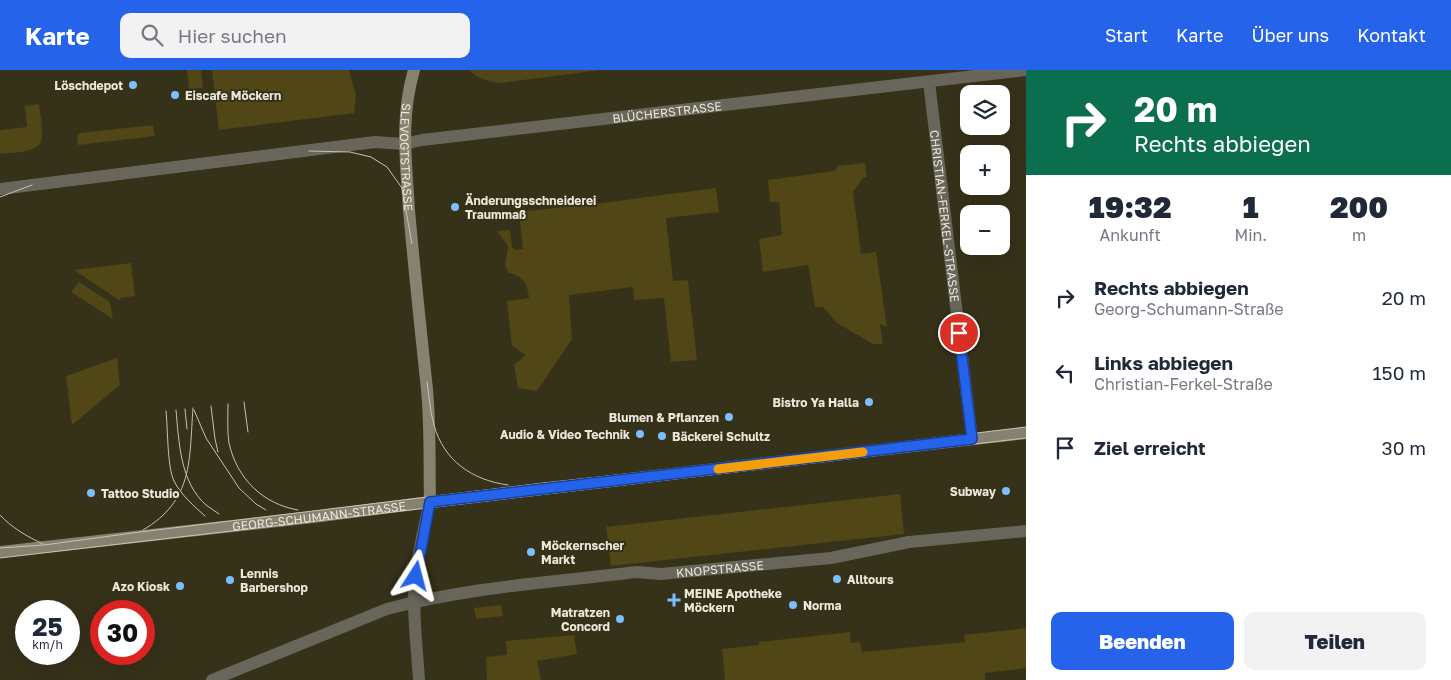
<!DOCTYPE html>
<html lang="de">
<meta charset="utf-8">
<style>
:root{--surface:#fff;--page:#f2f2f3;--text:#1f2937;--muted:#747a83;--accent:#2563eb}
body{margin:0;font-family:"Golos Text",sans-serif;background:var(--page);color:var(--text);height:100vh;display:flex;flex-direction:column;font-size:19px;white-space:nowrap}
*{box-sizing:border-box;margin:0}
p{font-size:16px;color:var(--muted)}
.icon{flex:none;width:28px;height:28px;fill:none;stroke:currentColor;stroke-width:2;stroke-linecap:round;stroke-linejoin:round}
.map{position:relative;flex:1;overflow:hidden}
.side{display:flex;flex-direction:column;background:var(--surface);width:425px}
.side>*{flex:none}
.banner{background:#0b6e4f;color:#fff;overflow:hidden}
.fabs{position:absolute;left:960px;top:15px;display:grid;gap:10px}
.fabs a{display:grid;place-items:center;width:50px;height:50px;border-radius:10px;background:var(--surface);box-shadow:0 5px 20px #0002;font-size:25px}
.speed{position:absolute;left:15px;top:530px;display:flex;gap:10px;font-size:25px;font-weight:700;text-align:center}
.speed>*{display:grid;place-content:center;width:65px;height:65px;border-radius:50%;background:var(--surface);box-shadow:0 5px 20px #0002;line-height:1}
.speed small{font-size:12px;font-weight:400}
.speed .limit{border:8px solid #d22;background:#fff;color:#111}
.pin{position:absolute;display:grid;place-items:center;width:42px;height:42px;color:#fff;margin:-21px;border:2px solid #fff;border-radius:50%;box-shadow:0 1px 5px #0007}
.me{position:absolute;width:55px;margin:-28px;rotate:9deg;stroke-linejoin:round;filter:drop-shadow(0 0 4px #0008)}
.turn{display:flex;align-items:center;gap:18px;height:105px;padding:0 25px;font-size:22px}
.turn .icon{width:65px;height:65px;stroke-width:2.5}
.turn b{display:block;font-size:35px;line-height:42px}
.eta{display:flex;justify-content:space-evenly;align-items:center;height:85px;text-align:center}
.eta b{font-size:30px;font-weight:800;line-height:35px}
.button{display:flex;gap:10px;margin-top:auto;padding:10px 25px}
.button a{flex:1;height:58px;border-radius:10px;background:var(--accent);color:#fff;font-size:20px;font-weight:800;line-height:58px;text-align:center}
.button a+a{background:var(--page);color:var(--text)}
ul{padding:0;list-style:none}
li{display:flex;align-items:center;gap:15px;height:75px;padding:0 25px}
li div{flex:1}
li b{display:block;font-size:19px}
li em{font-style:normal}
header{display:flex;align-items:center;gap:30px;box-sizing:border-box;height:70px;padding:0 25px;background:var(--accent);color:#fff}
header strong{font-size:24px}
nav{display:flex;gap:28px;margin-inline-start:auto;font-size:18px}
.search{width:350px;height:45px;background:var(--page);display:flex;align-items:center;gap:12px;box-sizing:border-box;padding:0 18px;border-radius:10px;color:var(--muted);font-size:19px}
main{display:flex;flex:1;min-height:0}
.map>svg:first-child{display:block}
.green{fill:#504616}
.lines{fill:none;stroke-linecap:round;stroke-linejoin:round}
.street{stroke:#68655a;stroke-width:12}
.secondary{stroke:#868270;stroke-width:12}
.tram{stroke:#c6c3b2;stroke-width:1}
.route-casing{stroke:#184099;stroke-width:12}
.route{stroke:#2563eb;stroke-width:9}
.slow{stroke:#f59e0b;stroke-width:9}
.poi-dot{fill:#7cbef9;stroke:#363119;stroke-width:2}
.labels{text-anchor:middle;dominant-baseline:central;stroke-width:4;stroke-linejoin:round;paint-order:stroke}
.poi-label{font-size:12px;font-weight:bold;fill:#ebe8d9;stroke:#363119;text-anchor:start}
.street-label{font-size:12px;fill:#ebe8d9;stroke:#363119}
</style>
<header>
<strong>Karte</strong>
<div class="search"><svg class="icon" aria-label="search" viewBox="0 0 24 24"><circle cx="10" cy="10" r="6"/><path d="M15 15l6 6"/></svg>Hier suchen</div>
<nav><a>Start</a><a>Karte</a><a>Über uns</a><a>Kontakt</a></nav>
</header>
<main>
<div class="map">
<svg width="1026" height="610" viewBox="0 0 1026 610">
<rect width="100%" height="100%" fill="#363119"/>
<path class="green" d="M 187,0 L 201,0 L 203,18 L 189,19 Z
M 212,0 L 349,0 L 356,25 L 354,43 L 219,60 Z
M 469,0 L 601,0 L 501,13 C 489,12 478,9 469,0 Z
M 39,34 C 40,43 44,63 41,71 C 36,84 12,82 0,84 L 0,60 L 27,57 L 25,36 Z
M 153,55 L 155,66 L 78,75 L 77,66 L 80,63 Z
M 865,93 L 867,107 L 863,108 L 853,122 L 861,184 L 876,182 L 887,257 L 880,254 L 883,274 L 873,274 L 837,253 L 823,237 L 815,237 L 808,195 L 763,202 L 759,169 L 782,165 L 779,132 L 770,132 L 768,110 L 835,101 L 838,96 Z
M 716,118 L 719,142 L 666,148 L 673,211 L 688,210 L 697,290 L 671,292 L 664,228 L 634,230 L 633,217 L 569,225 L 572,269 L 537,321 L 518,318 L 514,295 L 526,285 L 512,276 L 507,231 L 529,228 C 527,212 524,208 508,202 L 505,195 L 508,176 L 497,161 L 510,160 L 512,177 L 516,180 L 523,179 L 519,143 L 527,141 L 594,134 Z
M 131,193 L 135,226 L 121,228 L 119,230 L 74,200 Z
M 79,212 L 110,232 L 113,249 L 71,222 Z
M 117,288 L 120,315 L 72,355 L 66,306 Z
M 900,424 L 904,464 L 611,496 L 606,457 Z
M 501,535 L 503,546 L 476,549 L 474,538 Z
M 1026,558 L 1026,598 L 985,603 L 985,610 L 725,610 L 722,579 L 759,575 L 759,572 L 850,562 L 851,573 L 860,572 L 862,582 L 965,572 L 964,565 Z
M 574,565 L 577,584 L 537,591 L 541,610 L 487,610 L 486,587 L 507,585 L 506,571 Z"/>
<g class="lines">
<g class="street">
<path id="s1" d="M 929,12 L 972,369"/>
<path id="s2" d="M 0,119 L 375,72 L 404,74 L 422,70 L 1026,0"/>
<path id="s3" d="M 212,610 L 387,539 C 468,517 554,512 637,502 L 661,504 L 831,488 L 909,472 L 1026,461"/>
<path d="M 419,610 C 417,576 412,542 415,509 C 418,483 424,457 430,432"/>
</g>
<g class="secondary">
<path id="s4" d="M 414,0 C 400,48 406,91 409,140 C 414,197 420,253 426,310 C 431,351 429,391 430,432"/>
<path id="s5" d="M 0,482 L 313,447 L 430,432 L 1026,363"/>
</g>
<path class="tram" d="M 309,81 L 350,82 L 371,87 L 387,97 L 402,118 L 412,174
M 0,127 L 32,115
M 427,312 C 429,326 430,341 434,355 C 444,391 472,410 508,415
M 244,332 L 248,362
M 228,334 C 228,346 227,361 229,373 C 237,409 263,434 298,440
M 211,336 L 215,369 L 218,382
M 185,339 L 187,359
M 176,340 C 179,372 180,412 206,435 C 210,438 215,441 219,444
M 194,340 L 206,368 L 239,418 L 256,434 L 266,440
M 166,341 C 168,359 167,396 174,411 C 181,425 194,436 205,446
M 0,445 C 12,458 28,467 43,474
M 143,460 C 194,430 189,390 193,338
M 0,478 L 44,475 L 140,462 L 543,413 L 755,390 L 1026,357
M 0,488 L 1026,368"/>
</g>
<g class="lines">
<defs>
<path id="route" d="M 416,506 L 430,432 L 972,369 L 959,263"/>
</defs>
<use href="#route" class="route-casing"/>
<use href="#route" class="route"/>
<path class="slow" d="M 718,399 L 863,382"/>
</g>
<g class="poi-dot">
<circle cx="133" cy="15" r="5"/>
<circle cx="175" cy="25" r="5"/>
<circle cx="455" cy="137" r="5"/>
<circle cx="869" cy="332" r="5"/>
<circle cx="729" cy="347" r="5"/>
<circle cx="640" cy="364" r="5"/>
<circle cx="662" cy="366" r="5"/>
<circle cx="1006" cy="421" r="5"/>
<circle cx="91" cy="423" r="5"/>
<circle cx="531" cy="482" r="5"/>
<circle cx="837" cy="509" r="5"/>
<circle cx="230" cy="510" r="5"/>
<circle cx="180" cy="516" r="5"/>
<path d="M671.5 522.5h5v5h5v5h-5v5h-5v-5h-5v-5h5z"/>
<circle cx="793" cy="535" r="5"/>
<circle cx="620" cy="549" r="5"/>
</g>
<g class="labels">
<g class="poi-label">
<text x="123" y="15" text-anchor="end">Löschdepot</text>
<text x="185" y="25">Eiscafe Möckern</text>
<text x="465" y="130">Änderungsschneiderei<tspan x="465" dy="14">Traummaß</tspan></text>
<text x="859" y="332" text-anchor="end">Bistro Ya Halla</text>
<text x="719" y="347" text-anchor="end">Blumen &amp; Pflanzen</text>
<text x="630" y="364" text-anchor="end">Audio &amp; Video Technik</text>
<text x="672" y="366">Bäckerei Schultz</text>
<text x="996" y="421" text-anchor="end">Subway</text>
<text x="101" y="423">Tattoo Studio</text>
<text x="541" y="475">Möckernscher<tspan x="541" dy="14">Markt</tspan></text>
<text x="240" y="503">Lennis<tspan x="240" dy="14">Barbershop</tspan></text>
<text x="847" y="509">Alltours</text>
<text x="170" y="516" text-anchor="end">Azo Kiosk</text>
<text x="684" y="523">MEINE Apotheke<tspan x="684" dy="14">Möckern</tspan></text>
<text x="803" y="535">Norma</text>
<text x="610" y="542" text-anchor="end">Matratzen<tspan x="610" dy="14">Concord</tspan></text>
</g>
<g class="street-label">
<text stroke="none"><textPath href="#s2" startOffset="672">BLÜCHERSTRASSE</textPath></text>
<text stroke="none"><textPath href="#s4" startOffset="88">SLEVOGTSTRASSE</textPath></text>
<text stroke="none"><textPath href="#s1" startOffset="135">CHRISTIAN-FERKEL-STRASSE</textPath></text>
<text stroke="none"><textPath href="#s5" startOffset="321">GEORG-SCHUMANN-STRASSE</textPath></text>
<text stroke="none"><textPath href="#s3" startOffset="525">KNOPSTRASSE</textPath></text>
</g>
</g>
</svg>
<div class="fabs">
<a><svg class="icon" aria-label="layers" viewBox="0 0 24 24"><path d="M12 4l9 5-9 5-9-5zM3 14l9 5 9-5"/></svg></a>
<a>+</a>
<a>−</a>
</div>
<div class="speed"><div>25<small>km/h</small></div><div class="limit">30</div></div>
<div class="pin" style="left:959px;top:263px;background:#d93025"><svg class="icon" aria-label="arrive" viewBox="0 0 24 24"><path d="M6 21V4h12l-3 4 3 4H6"/></svg></div>
<svg class="me" style="left:416px;top:506px" viewBox="-20 -20 40 40"><path d="M0-17L14 15 0 8-14 15z" fill="#2563eb" stroke="#fff" stroke-width="4"/></svg>
</div>
<section class="side">
<div class="banner">
<div class="turn"><svg class="icon" aria-label="right" viewBox="0 0 24 24"><path d="M7 20v-9h11M14 6l5 5-5 5"/></svg><div><b>20 m</b>Rechts abbiegen</div></div>
</div>
<div class="eta">
<div><b>19:32</b><p>Ankunft</p></div>
<div><b>1</b><p>Min.</p></div>
<div><b>200</b><p>m</p></div>
</div>
<ul>
<li><svg class="icon" aria-label="right" viewBox="0 0 24 24"><path d="M7 20v-9h11M14 6l5 5-5 5"/></svg><div><b>Rechts abbiegen</b><p>Georg-Schumann-Straße</p></div><em>20 m</em></li>
<li><svg class="icon" aria-label="left" viewBox="0 0 24 24"><path d="M17 20v-9H6M10 6l-5 5 5 5"/></svg><div><b>Links abbiegen</b><p>Christian-Ferkel-Straße</p></div><em>150 m</em></li>
<li><svg class="icon" aria-label="arrive" viewBox="0 0 24 24"><path d="M6 21V4h12l-3 4 3 4H6"/></svg><div><b>Ziel erreicht</b></div><em>30 m</em></li>
</ul>
<div class="button"><a>Beenden</a><a>Teilen</a></div>
</section>
</main>
